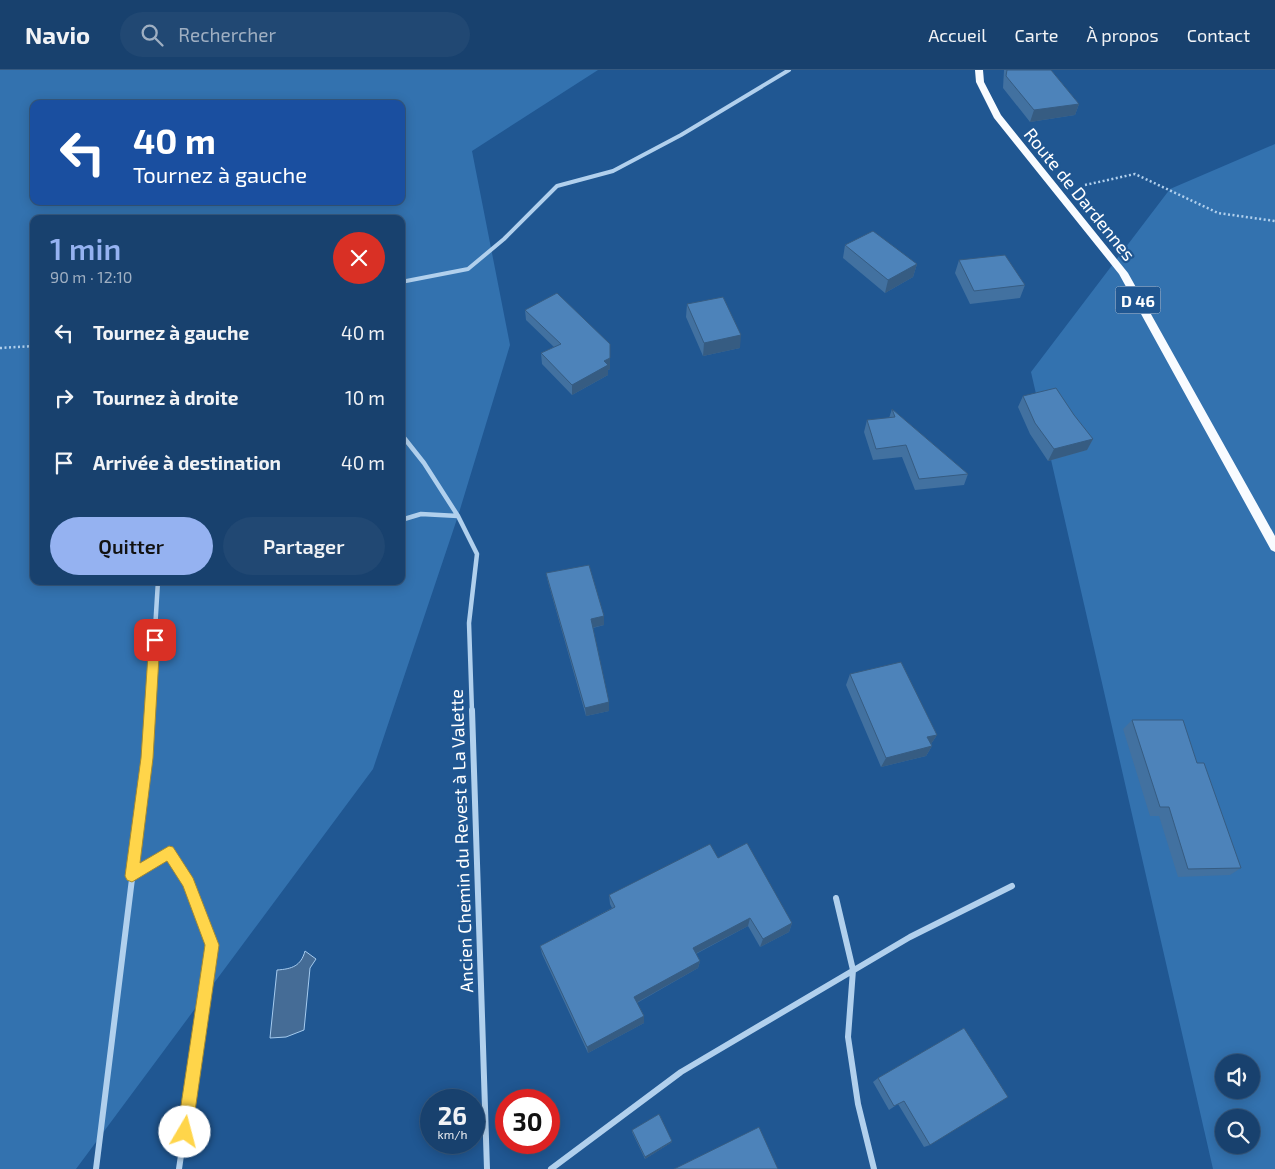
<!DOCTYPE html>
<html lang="fr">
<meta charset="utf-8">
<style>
:root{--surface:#18416e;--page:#214873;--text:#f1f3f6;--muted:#9fafc2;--line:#365a81;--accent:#95b2f1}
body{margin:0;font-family:"Exo 2",sans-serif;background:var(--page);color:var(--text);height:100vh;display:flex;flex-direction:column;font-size:19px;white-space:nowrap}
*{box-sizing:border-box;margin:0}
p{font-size:16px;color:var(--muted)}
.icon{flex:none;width:28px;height:28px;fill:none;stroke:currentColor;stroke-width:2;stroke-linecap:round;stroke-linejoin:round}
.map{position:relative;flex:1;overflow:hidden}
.drawer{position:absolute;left:30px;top:145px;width:375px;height:370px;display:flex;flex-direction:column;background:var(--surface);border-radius:10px;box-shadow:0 2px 12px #0003,0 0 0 1px var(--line)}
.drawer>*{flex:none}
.top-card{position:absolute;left:30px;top:30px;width:375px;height:105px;border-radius:10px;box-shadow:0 2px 12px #0003,0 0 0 1px var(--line);background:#1a4fa0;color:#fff;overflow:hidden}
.tools{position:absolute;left:1215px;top:984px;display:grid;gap:10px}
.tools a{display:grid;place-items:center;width:45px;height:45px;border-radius:50%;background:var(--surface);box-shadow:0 2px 12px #0003,0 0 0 1px var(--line);font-size:25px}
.speed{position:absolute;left:420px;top:1019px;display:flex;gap:10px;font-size:25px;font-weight:700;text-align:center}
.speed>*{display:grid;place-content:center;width:65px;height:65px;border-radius:50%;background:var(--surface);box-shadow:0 2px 12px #0003,0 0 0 1px var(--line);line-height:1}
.speed small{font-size:12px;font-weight:400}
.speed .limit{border:8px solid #d22;background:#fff;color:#111}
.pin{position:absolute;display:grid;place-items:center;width:42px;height:42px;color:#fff;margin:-21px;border-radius:10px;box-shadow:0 2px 8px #0006}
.me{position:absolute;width:55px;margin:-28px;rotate:8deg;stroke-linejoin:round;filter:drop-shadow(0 0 4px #0008)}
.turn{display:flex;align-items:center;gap:18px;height:105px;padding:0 20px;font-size:22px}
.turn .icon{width:65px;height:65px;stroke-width:2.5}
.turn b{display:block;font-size:35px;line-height:42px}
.round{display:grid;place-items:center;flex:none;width:52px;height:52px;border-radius:26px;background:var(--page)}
.headline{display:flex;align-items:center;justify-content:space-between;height:85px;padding:0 20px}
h1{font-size:30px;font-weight:600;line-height:38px;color:var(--accent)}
.button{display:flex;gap:10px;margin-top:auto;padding:10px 20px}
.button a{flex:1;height:58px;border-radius:30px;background:var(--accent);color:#111;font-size:20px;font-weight:600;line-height:58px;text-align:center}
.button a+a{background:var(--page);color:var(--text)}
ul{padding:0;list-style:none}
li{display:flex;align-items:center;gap:15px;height:65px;padding:0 20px}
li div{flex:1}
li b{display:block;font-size:19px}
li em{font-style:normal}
header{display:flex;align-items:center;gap:30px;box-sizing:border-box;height:70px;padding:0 25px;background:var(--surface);border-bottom:1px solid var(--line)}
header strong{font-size:24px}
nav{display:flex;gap:28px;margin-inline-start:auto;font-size:18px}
.search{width:350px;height:45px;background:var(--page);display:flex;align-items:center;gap:12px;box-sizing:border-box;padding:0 18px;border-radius:28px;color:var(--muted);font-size:19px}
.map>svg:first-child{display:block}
.green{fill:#3372af;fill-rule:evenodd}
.water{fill:#456c96;stroke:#a5cbef}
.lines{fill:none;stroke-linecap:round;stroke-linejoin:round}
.path{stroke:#b1d0ed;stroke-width:2.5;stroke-dasharray:2 2.5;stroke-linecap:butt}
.minor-far2{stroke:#b1d0ed;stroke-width:4}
.minor-far1{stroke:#b1d0ed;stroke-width:4.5}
.minor{stroke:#b1d0ed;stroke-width:6}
.primary{fill:#f8fbff;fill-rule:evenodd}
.wall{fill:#4271a0}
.shaded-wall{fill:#365c82}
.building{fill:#4d83ba;stroke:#365c82}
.route{fill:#ffd54a;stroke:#a68a30}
.labels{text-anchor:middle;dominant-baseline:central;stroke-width:4.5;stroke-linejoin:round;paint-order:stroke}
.shield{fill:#205792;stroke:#bccdde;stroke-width:1}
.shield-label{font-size:16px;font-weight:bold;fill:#fff}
.street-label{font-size:18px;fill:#fff;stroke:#205792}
</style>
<header>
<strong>Navio</strong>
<div class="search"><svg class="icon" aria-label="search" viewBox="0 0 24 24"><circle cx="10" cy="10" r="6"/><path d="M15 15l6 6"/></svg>Rechercher</div>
<nav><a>Accueil</a><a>Carte</a><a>À propos</a><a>Contact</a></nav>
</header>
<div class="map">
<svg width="1275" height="1099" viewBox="0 0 1275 1099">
<rect width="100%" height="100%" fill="#205792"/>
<path class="green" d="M 0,0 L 598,0 L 472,81 L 510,275 L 458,446 L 373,699 L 76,1099 L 0,1099 ZM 34,34 L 401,34 L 401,131 L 34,131 ZM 34,149 L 401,149 L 401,511 L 34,511 Z
M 1275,74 L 1275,1099 L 1213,1099 L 1031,302 L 1170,119 ZM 1224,992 L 1251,992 L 1251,1020 L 1224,1020 ZM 1224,1048 L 1251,1048 L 1251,1075 L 1224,1075 Z"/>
<path class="water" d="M 305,881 L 316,889 L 310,898 L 304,960 L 286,967 L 270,968 L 277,900 C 292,899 301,896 305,881 Z"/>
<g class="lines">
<path class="path" d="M 1085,115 L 1135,104 L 1218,143 L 1275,151
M 0,278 L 34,276"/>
<path class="minor-far2" d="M 401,212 L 468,199 L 504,169 L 557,116 L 613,101 L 681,65 L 789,0"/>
<path class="minor-far1" d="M 401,364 L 424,393 L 458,446 L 477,484 L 469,553 L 472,642
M 401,450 L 421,444 L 458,446
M 150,642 L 158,511"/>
<path class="minor" d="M 472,640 L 487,1099
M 132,806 L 169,782 L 188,812 L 212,875 L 179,1099
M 836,828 L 853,900 L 848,967 L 858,1034 L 874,1099
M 96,1099 L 147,688 L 150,640
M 551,1099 L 681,1002 L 910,867 L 1012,816"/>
<path class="primary" d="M 975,0 L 983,0 L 984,12 L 1001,45 L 1128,203 L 1275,466 L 1275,482 L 1271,480 L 1119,204 L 994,48 L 976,12 Z"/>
</g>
<path class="wall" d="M 1004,0 L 1051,0 L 1079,34 L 1075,45 L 1030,52 L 1003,18 Z
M 845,175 L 917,194 L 913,207 L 885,223 L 843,188 Z
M 959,190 L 1025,215 L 1020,228 L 970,234 L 955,203 Z
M 687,234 L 740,278 L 703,286 L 686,247 Z
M 525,240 L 610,299 L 608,300 L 608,305 L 572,325 L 542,294 L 541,283 L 554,277 L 526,250 Z
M 1023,326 L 1074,345 L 1093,369 L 1087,380 L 1048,391 L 1030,364 L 1018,337 Z
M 892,339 L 968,404 L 964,415 L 915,420 L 902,387 L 873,390 L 864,362 L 867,350 L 889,348 Z
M 546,503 L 604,546 L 604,555 L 593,558 L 609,641 L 586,646 L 548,512 Z
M 850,604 L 937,665 L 931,674 L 932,676 L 926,686 L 881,697 L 846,615 Z
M 1132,650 L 1197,693 L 1241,798 L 1230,805 L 1178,807 L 1159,746 L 1150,746 L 1123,659 Z
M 718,788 L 792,853 L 789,862 L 760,877 L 748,856 L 696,884 L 700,891 L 698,898 L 637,933 L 644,946 L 644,953 L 588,983 L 542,884 L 540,876 L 612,838 L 610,834 L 609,825 Z
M 964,958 L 930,1075 L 924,1077 L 898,1034 L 889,1040 L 873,1012 L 878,1008 Z
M 632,1060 L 672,1072 L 645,1089 L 632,1062 Z"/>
<path class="shaded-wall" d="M 1079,34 L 1075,45 L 1030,52 L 1034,40 Z
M 917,194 L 913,207 L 885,223 L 888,210 Z
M 741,265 L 740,278 L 703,286 L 704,273 Z
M 610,274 L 610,299 L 608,300 L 608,305 L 572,325 L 572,315 L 604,291 Z
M 1093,369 L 1087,380 L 1048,391 L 1054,379 Z
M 604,546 L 604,555 L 591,558 L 591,549 Z
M 609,632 L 609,641 L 586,646 L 585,638 Z
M 937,665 L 931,674 L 922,676 L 927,667 Z
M 932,676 L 926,686 L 881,697 L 886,688 Z
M 750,848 L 748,856 L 691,886 L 693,878 Z
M 792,853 L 789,862 L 760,877 L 763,869 Z
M 700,891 L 698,898 L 634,934 L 634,927 Z
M 644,946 L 644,953 L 588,983 L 587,977 Z
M 672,1071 L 672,1072 L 645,1089 L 645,1087 Z"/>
<path class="building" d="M 1007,0 L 1051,0 L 1079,34 L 1034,40 L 1006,6 Z
M 873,161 L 917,194 L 888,210 L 845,175 Z
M 1005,185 L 1025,215 L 974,221 L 959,190 Z
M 557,223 L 610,274 L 610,288 L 604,291 L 608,295 L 572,315 L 541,283 L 561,274 L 525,240 Z
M 723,227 L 741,265 L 704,273 L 687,234 Z
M 1056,318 L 1074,345 L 1093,369 L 1054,379 L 1035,353 L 1023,326 Z
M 892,339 L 968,404 L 919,409 L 906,375 L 876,379 L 867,350 L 895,347 Z
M 589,495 L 604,546 L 591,549 L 609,632 L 585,638 L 546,503 Z
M 901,592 L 937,665 L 927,667 L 932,676 L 886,688 L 850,604 Z
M 1132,650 L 1183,650 L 1197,693 L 1204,693 L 1241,798 L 1188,799 L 1169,737 L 1160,737 Z
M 747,773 L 792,853 L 763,869 L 750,848 L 693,878 L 700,891 L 634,927 L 644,946 L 587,977 L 540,876 L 615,837 L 609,825 L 710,774 L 718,788 Z
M 964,958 L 1008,1027 L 930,1075 L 904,1031 L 894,1036 L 878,1008 Z
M 659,1044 L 672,1071 L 645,1087 L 632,1060 Z
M 759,1057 L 778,1099 L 674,1099 Z"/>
<path class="route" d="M 155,565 L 159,567 L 160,570 L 153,688 L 140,793 L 169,776 L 173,777 L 193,808 L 219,875 L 192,1062 L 190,1067 L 185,1069 L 180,1067 L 177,1062 L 205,875 L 183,816 L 167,791 L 132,812 L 127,810 L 125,806 L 141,688 L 149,570 L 151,567 Z"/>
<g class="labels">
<rect class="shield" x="1115.5" y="216.5" width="45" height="27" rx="4"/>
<g class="shield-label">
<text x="1138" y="230">D 46</text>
</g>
<g class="street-label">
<text transform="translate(1080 124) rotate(51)">Route de Dardennes</text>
<text transform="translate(461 771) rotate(-92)">Ancien Chemin du Revest à La Valette</text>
</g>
</g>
</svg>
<div class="tools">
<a><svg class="icon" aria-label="sound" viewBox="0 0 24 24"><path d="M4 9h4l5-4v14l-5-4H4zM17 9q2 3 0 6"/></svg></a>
<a><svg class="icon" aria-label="search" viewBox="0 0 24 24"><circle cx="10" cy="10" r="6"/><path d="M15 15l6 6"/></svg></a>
</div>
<div class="speed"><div>26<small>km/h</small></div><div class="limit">30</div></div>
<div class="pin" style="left:155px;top:570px;background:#d93025"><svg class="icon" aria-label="arrive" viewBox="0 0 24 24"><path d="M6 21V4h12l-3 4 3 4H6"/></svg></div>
<svg class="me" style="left:185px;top:1062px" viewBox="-20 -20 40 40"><circle r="19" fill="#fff"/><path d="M0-13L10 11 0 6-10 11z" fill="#ffd54a"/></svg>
<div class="top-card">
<div class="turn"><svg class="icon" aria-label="left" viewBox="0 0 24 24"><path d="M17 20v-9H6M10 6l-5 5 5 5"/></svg><div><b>40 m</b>Tournez à gauche</div></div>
</div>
<section class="drawer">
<div class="headline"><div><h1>1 min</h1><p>90 m · 12:10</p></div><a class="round" style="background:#d93025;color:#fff"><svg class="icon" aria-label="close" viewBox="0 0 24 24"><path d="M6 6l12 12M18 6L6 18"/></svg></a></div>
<ul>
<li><svg class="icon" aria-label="left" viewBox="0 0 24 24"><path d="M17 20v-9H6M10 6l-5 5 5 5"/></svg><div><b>Tournez à gauche</b></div><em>40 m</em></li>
<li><svg class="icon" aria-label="right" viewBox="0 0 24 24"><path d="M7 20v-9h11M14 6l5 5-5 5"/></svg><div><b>Tournez à droite</b></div><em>10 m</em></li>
<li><svg class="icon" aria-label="arrive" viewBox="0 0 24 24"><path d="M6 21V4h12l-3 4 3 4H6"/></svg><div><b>Arrivée à destination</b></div><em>40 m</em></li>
</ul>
<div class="button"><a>Quitter</a><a>Partager</a></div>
</section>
</div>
